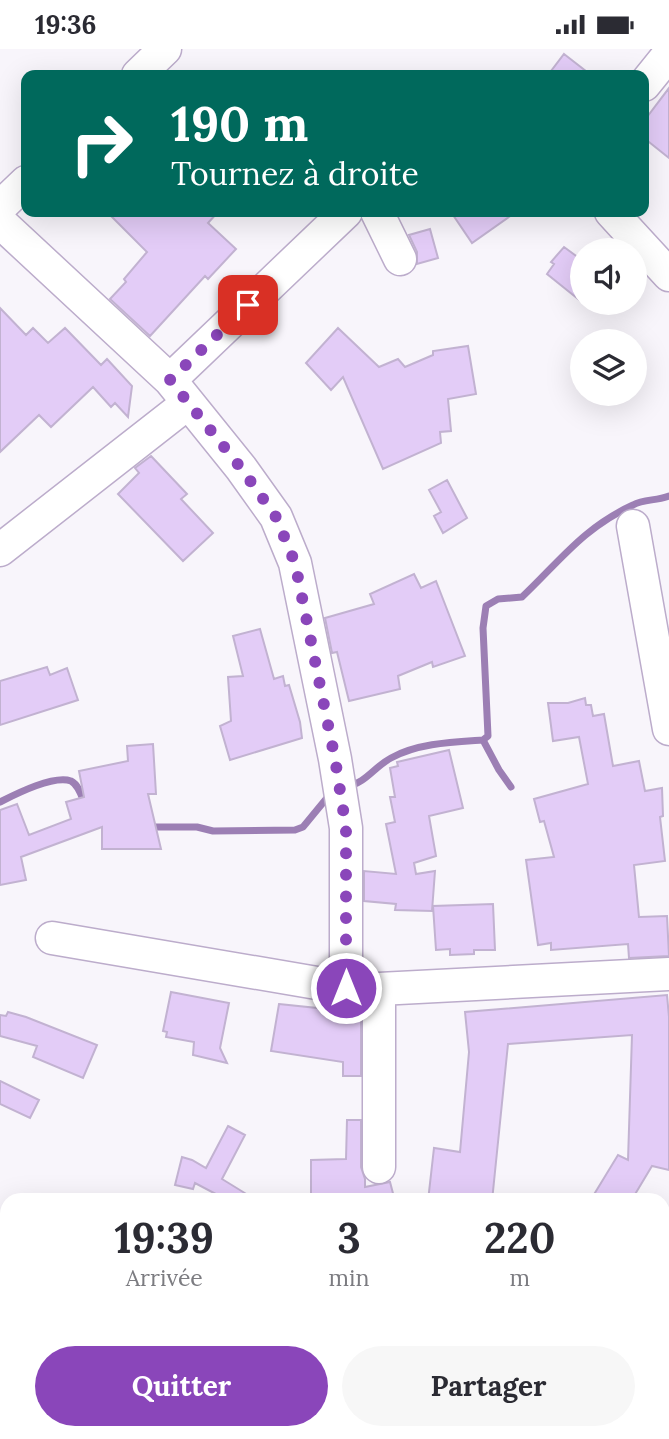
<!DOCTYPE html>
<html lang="fr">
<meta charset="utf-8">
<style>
:root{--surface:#fff;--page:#f7f7f7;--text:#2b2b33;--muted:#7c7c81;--accent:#8a46ba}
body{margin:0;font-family:Lora,serif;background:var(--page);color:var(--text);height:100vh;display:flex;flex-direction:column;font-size:26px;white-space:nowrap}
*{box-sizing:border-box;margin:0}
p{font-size:23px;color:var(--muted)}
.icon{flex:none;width:38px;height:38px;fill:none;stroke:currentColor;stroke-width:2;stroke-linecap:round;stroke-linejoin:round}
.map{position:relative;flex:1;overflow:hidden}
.side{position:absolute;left:0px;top:1144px;width:670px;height:247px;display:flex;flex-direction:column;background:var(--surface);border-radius:21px 21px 0 0;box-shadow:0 7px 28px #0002}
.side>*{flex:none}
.hud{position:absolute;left:21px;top:21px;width:628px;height:147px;border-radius:14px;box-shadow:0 7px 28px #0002;background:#00695c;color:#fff;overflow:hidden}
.controls{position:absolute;left:570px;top:189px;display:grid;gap:14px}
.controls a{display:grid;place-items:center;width:77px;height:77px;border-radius:50%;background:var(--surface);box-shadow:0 7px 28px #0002;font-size:35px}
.pin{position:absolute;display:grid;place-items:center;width:60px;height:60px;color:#fff;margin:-30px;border-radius:14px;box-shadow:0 4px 10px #0006}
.me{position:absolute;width:77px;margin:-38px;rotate:0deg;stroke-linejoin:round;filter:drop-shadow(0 0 5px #0008)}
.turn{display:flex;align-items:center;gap:24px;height:147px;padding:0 35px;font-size:32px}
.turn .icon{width:91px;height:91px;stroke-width:2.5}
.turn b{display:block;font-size:49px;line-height:60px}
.eta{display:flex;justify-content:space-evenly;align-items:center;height:119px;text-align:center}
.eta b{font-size:42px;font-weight:700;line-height:49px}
.cta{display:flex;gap:14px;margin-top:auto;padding:14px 35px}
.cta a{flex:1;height:80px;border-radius:42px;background:var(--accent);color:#fff;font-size:28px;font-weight:700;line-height:80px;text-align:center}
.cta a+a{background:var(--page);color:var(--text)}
.status{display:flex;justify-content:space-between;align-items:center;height:49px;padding:0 35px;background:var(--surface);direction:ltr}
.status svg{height:19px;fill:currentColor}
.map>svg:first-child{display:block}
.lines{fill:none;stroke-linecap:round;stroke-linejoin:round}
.stream{stroke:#9c7fb4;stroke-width:7}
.building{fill:#e3ccf7;stroke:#c2b2d1;stroke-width:2}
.minor-casing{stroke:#bcaccb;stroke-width:35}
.minor{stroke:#fff;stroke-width:32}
.route{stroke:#8a46ba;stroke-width:12;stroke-dasharray:0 21.6}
</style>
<div class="status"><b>19:36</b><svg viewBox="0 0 49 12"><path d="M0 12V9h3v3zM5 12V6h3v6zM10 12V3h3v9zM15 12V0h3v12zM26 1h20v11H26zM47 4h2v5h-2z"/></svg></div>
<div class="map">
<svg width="669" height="1390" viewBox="0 0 669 1390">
<rect width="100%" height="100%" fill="#f8f5fb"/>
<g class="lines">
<path class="stream" d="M 483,691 L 488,687 L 483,579 L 486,557 L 498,550 L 522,548 C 560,512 583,479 633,456 C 644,450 656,452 669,447
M 483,691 L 499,721 L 511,738
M 346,738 C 366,734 374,718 391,709 C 418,694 454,693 483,691
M 0,753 C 16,745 53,726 71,732 C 79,736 82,748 85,756
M 147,778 L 197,778 L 213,782 L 295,781 L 303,778 L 331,744"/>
</g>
<path class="building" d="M 564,5 L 591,26 L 548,26 Z
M 669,39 L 669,109 L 644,89 L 644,72 Z
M 107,163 L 218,163 L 208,174 L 236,200 L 208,230 L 205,227 L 150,287 L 110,250 L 126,233 L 124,230 L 147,203 Z
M 451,163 L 516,163 L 472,194 Z
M 430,180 L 438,209 L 417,215 L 417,203 L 409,186 Z
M 564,198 L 583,212 L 583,254 L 547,225 L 554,215 L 551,213 Z
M 0,259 L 26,286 L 33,279 L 48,294 L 65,279 L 101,316 L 107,310 L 132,337 L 128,368 L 115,354 L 111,358 L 93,338 L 51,378 L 39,366 L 0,403 Z
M 338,279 L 379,318 L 398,310 L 405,318 L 433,306 L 433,302 L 468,297 L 476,345 L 448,350 L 451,382 L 440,383 L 441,394 L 383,420 L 343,328 L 331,341 L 306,314 Z
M 151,407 L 187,445 L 181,450 L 213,484 L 183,512 L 118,445 L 139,424 L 135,419 Z
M 447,431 L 467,469 L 443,484 L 434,467 L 441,463 L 429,441 Z
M 414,525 L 421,539 L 436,532 L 465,607 L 433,618 L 432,613 L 398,627 L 400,640 L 349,652 L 337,603 L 332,604 L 325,569 L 374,555 L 370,545 Z
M 260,580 L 274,630 L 283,627 L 285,637 L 289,636 L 300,673 L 302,689 L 230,711 L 220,677 L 231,672 L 228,628 L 243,627 L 233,587 Z
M 47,618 L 50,626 L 67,619 L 78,651 L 0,676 L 0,632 Z
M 585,649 L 586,656 L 591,656 L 593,667 L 604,665 L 613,717 L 639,712 L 645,742 L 662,739 L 663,767 L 660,768 L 665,812 L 634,816 L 639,868 L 667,867 L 669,907 L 629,909 L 628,895 L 551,901 L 551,894 L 538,896 L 526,811 L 554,808 L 544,772 L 540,773 L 534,750 L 588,735 L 579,688 L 553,692 L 548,654 L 568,654 Z
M 153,695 L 156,745 L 148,745 L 161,800 L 102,800 L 102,778 L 21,808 L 26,831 L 0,836 L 0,761 L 17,755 L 29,786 L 71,770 L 66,753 L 84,748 L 79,722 L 128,712 L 127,697 Z
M 449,701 L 463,759 L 429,767 L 436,807 L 414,814 L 416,825 L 435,822 L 432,862 L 395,861 L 396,855 L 364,852 L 364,822 L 396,825 L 386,775 L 395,773 L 390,748 L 395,748 L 390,719 L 398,717 L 397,713 Z
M 493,855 L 495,901 L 474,901 L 474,905 L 450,906 L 450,900 L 436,901 L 433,857 Z
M 171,943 L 229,954 L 220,999 L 227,1014 L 193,1006 L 194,993 L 166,988 L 167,983 L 163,982 Z
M 667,946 L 669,968 L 669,1121 L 652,1117 L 631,1152 L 590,1152 L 618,1106 L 628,1111 L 632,986 L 508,995 L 492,1152 L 428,1152 L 434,1099 L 460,1103 L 469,1003 L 465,963 Z
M 279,955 L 336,961 L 336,968 L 361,967 L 361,1027 L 343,1027 L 343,1013 L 271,1002 Z
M 8,963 L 26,968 L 97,996 L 83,1029 L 33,1008 L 37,997 L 0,987 L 0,966 L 6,967 Z
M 0,1032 L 39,1051 L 30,1069 L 0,1055 Z
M 347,1071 L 361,1071 L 361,1118 L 365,1130 L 365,1138 L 390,1133 L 395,1152 L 311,1152 L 311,1111 L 346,1110 Z
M 228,1077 L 245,1086 L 222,1130 L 248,1146 L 245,1152 L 229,1152 L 195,1134 L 193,1140 L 175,1136 L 182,1108 L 192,1111 L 206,1119 Z"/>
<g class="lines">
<defs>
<path id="minor" d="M 138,26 L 165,0
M 644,36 L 669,5
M 0,158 L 26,133
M 377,163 L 400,210
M 611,163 L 669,226
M 0,173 L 170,331 L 241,419 L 276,468 L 295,514 L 335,710 L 346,779 L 346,939
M 170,331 L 346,163
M 633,477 L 669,680
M 0,501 L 188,354
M 52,889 L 346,939 L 379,940 L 669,925
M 379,940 L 379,1118
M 0,1292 L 7,1299
M 60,1384 L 61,1390
M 204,1384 L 215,1390
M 629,1390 L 630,1384"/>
</defs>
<use href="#minor" class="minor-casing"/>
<use href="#minor" class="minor"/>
</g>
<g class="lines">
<path class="route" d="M 248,256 L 170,331 L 241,419 L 276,468 L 295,514 L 335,710 L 346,779 L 346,939"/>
</g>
</svg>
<div class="controls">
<a><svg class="icon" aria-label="sound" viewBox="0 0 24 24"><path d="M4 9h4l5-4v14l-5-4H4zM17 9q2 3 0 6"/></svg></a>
<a><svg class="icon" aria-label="layers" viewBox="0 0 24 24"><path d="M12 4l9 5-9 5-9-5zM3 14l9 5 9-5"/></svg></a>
</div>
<div class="pin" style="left:248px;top:256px;background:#d93025"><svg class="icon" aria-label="arrive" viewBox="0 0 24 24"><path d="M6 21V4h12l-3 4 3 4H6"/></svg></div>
<svg class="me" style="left:346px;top:939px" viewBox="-20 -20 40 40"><circle r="17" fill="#8a46ba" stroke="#fff" stroke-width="3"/><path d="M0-11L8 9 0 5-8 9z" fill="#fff"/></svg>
<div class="hud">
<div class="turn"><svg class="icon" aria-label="right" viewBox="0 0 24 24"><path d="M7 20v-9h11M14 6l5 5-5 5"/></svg><div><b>190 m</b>Tournez à droite</div></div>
</div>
<section class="side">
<div class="eta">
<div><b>19:39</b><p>Arrivée</p></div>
<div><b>3</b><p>min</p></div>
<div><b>220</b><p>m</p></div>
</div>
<div class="cta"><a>Quitter</a><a>Partager</a></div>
</section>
</div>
